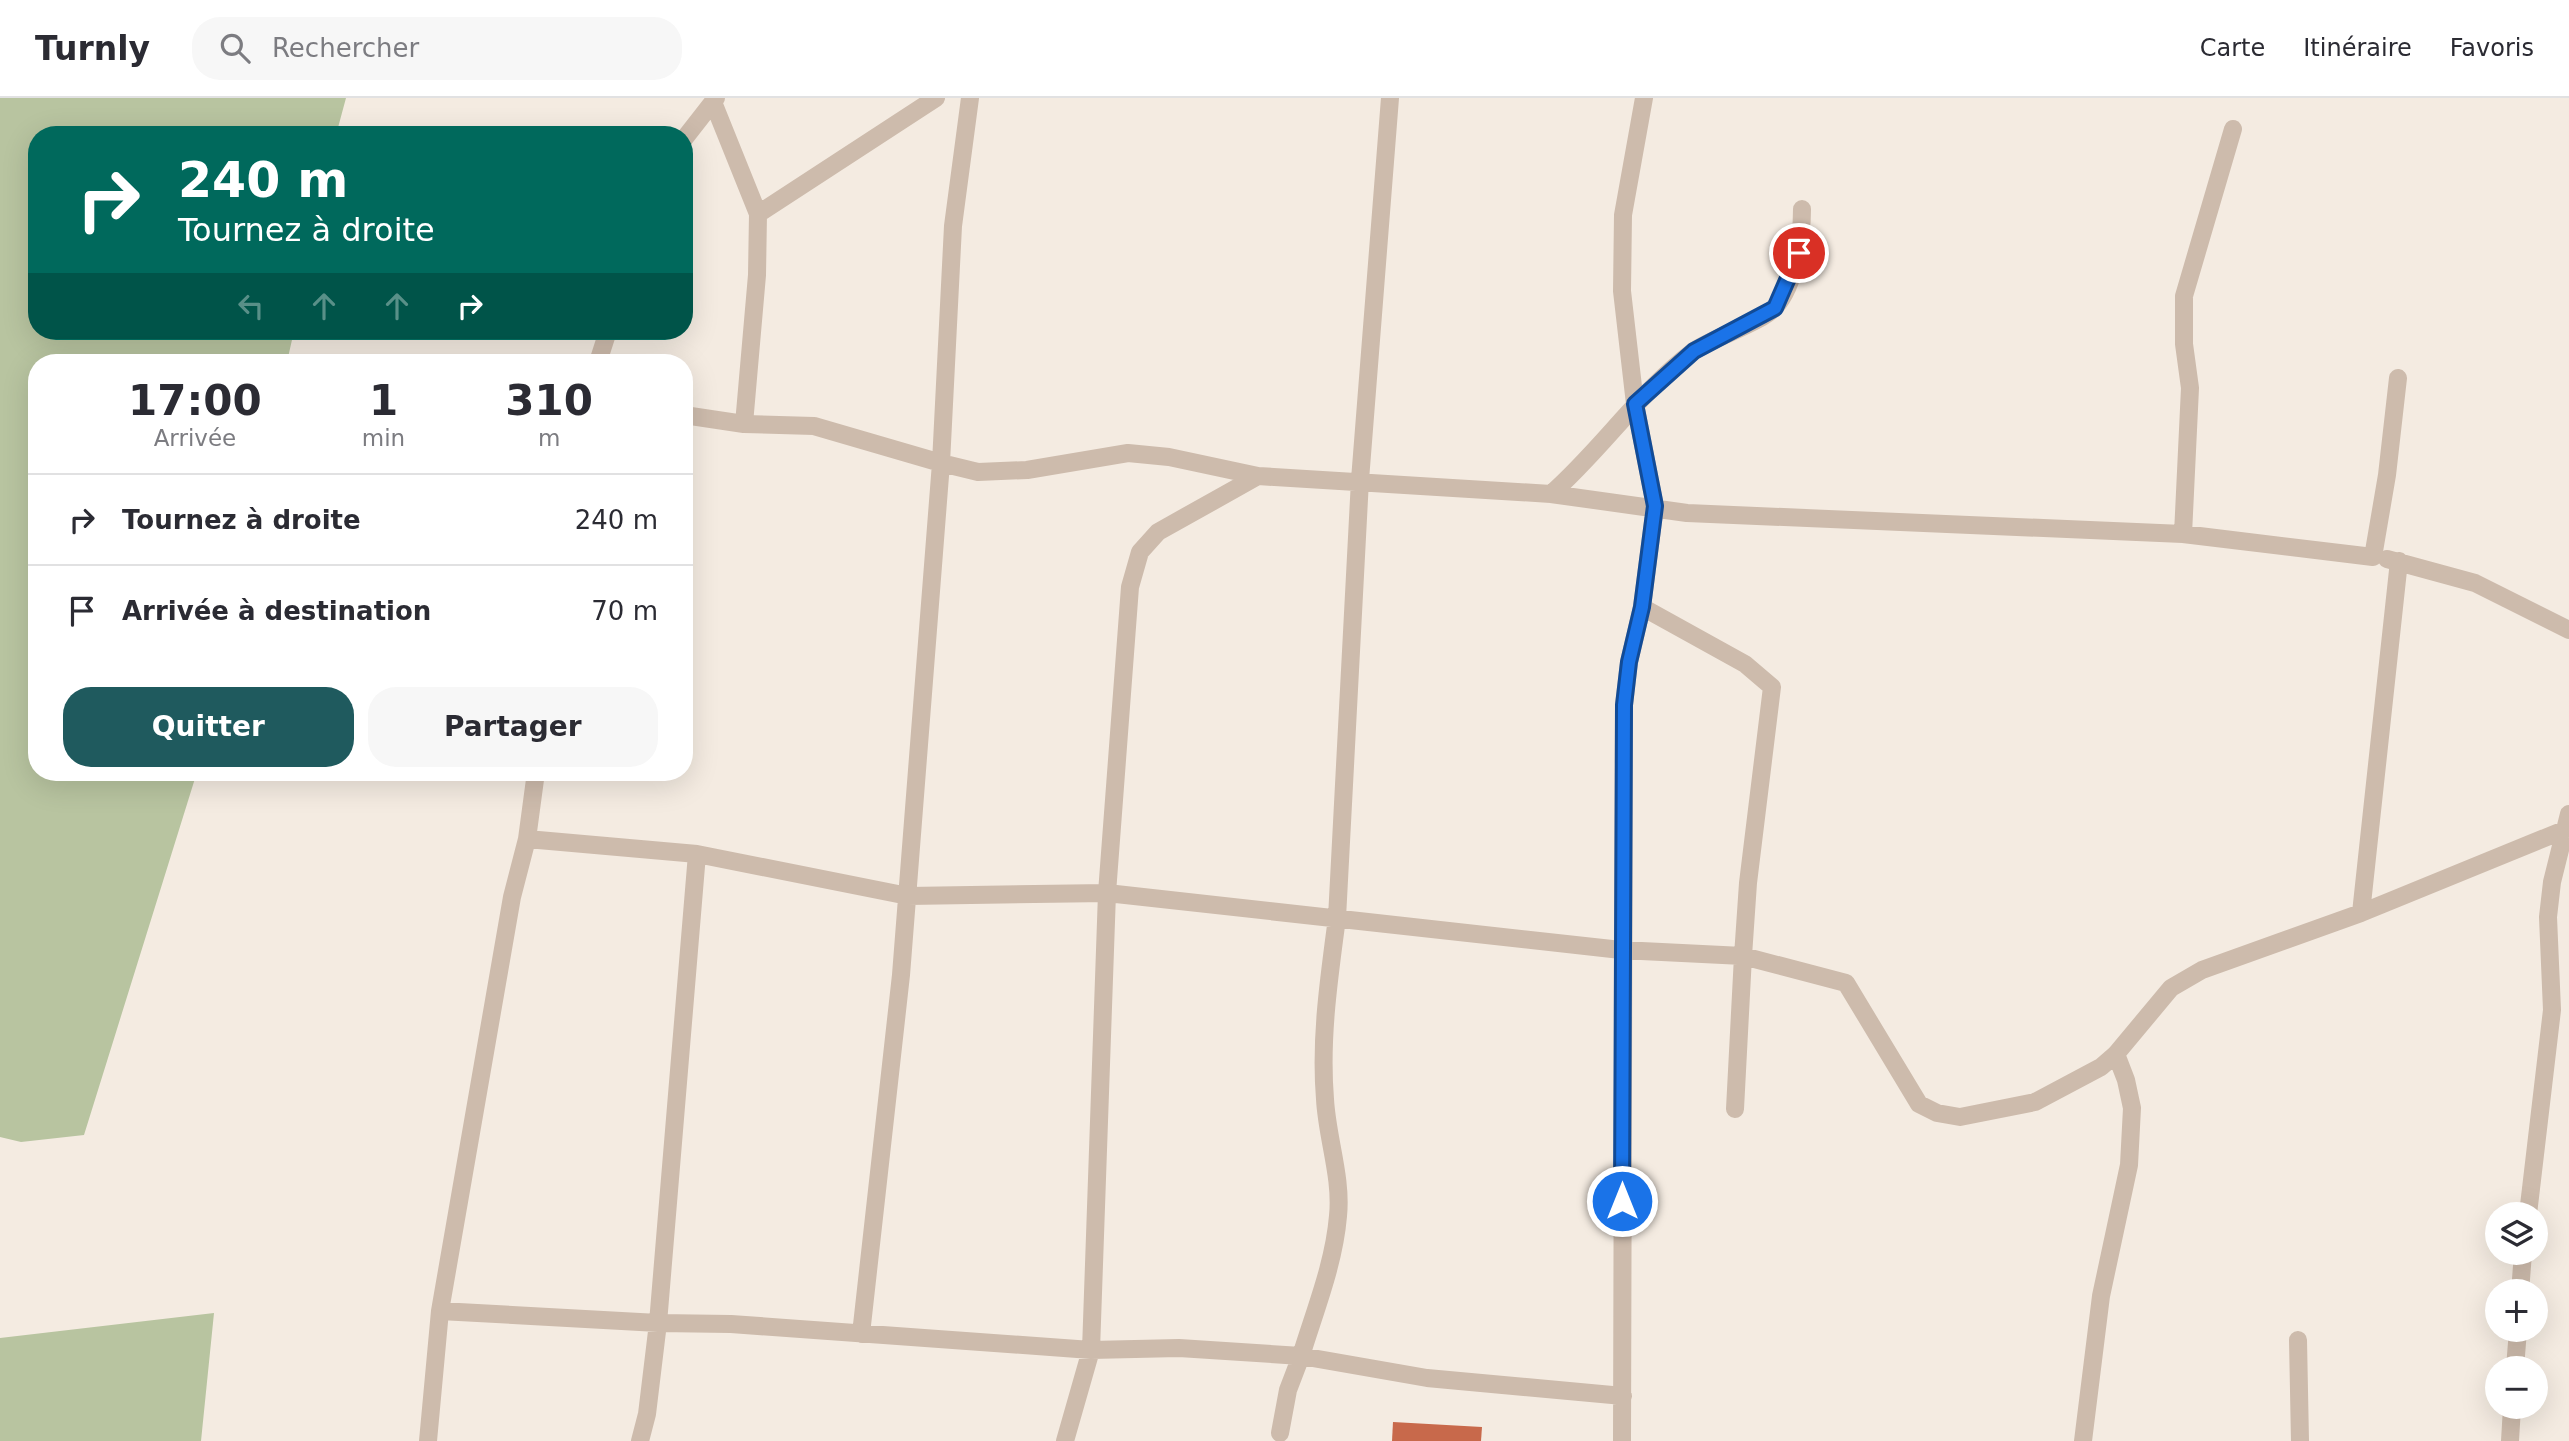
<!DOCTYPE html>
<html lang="fr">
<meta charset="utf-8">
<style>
:root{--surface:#fff;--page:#f7f7f7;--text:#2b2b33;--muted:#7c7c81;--line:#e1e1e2;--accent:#1f5a5e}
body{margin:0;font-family:"DejaVu Sans",sans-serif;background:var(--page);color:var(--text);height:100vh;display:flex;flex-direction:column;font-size:26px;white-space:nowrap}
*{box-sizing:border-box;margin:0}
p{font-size:23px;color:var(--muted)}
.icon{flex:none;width:38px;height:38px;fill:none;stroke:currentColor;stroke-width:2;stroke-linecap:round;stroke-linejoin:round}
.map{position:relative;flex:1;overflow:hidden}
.panel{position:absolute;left:28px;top:256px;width:665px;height:427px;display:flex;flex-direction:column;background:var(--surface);border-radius:28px;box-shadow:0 7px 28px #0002}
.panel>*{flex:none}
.hud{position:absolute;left:28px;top:28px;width:665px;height:214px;border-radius:28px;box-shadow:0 7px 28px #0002;background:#00695c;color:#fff;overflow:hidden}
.controls{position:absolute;left:2485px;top:1104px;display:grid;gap:14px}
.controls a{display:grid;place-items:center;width:63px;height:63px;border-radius:50%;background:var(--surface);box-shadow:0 7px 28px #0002;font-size:35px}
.pin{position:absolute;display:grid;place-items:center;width:60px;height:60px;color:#fff;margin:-30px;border:4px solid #fff;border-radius:50%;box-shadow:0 2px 7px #0007}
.me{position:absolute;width:77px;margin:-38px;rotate:0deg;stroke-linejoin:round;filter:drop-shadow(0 0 5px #0008)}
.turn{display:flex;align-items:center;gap:24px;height:147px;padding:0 35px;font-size:32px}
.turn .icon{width:91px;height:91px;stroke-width:2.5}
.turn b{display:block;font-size:49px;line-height:60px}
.lanes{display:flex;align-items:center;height:66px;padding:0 35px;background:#0003;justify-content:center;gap:35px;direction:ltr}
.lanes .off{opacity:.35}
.eta{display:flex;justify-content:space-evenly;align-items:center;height:119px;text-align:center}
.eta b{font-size:42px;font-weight:600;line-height:49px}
.button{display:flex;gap:14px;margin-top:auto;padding:14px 35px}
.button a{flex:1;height:80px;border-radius:28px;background:var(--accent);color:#fff;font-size:28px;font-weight:600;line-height:80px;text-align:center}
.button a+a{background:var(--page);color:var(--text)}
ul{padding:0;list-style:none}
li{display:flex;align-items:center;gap:21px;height:91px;padding:0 35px;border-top:2px solid var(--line)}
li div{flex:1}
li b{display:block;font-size:26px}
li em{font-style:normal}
header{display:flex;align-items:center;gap:42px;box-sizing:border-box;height:98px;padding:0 35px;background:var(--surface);border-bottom:2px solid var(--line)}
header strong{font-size:33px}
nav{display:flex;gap:38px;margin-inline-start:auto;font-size:24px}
.search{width:490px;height:63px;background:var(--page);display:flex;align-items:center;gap:18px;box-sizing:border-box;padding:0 24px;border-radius:28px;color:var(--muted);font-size:26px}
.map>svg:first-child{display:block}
.green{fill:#b8c4a0}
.building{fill:#c8694b}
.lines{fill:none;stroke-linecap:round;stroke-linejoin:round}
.minor{stroke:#cdbbac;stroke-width:18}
.route-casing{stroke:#114b97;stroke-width:18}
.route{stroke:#1a73e8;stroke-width:12}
</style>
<header>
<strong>Turnly</strong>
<div class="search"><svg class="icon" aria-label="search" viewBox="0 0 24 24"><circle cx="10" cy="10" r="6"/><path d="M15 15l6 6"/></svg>Rechercher</div>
<nav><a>Carte</a><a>Itinéraire</a><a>Favoris</a></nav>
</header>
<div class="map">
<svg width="2569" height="1343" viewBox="0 0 2569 1343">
<rect width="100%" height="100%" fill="#f4ebe1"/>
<path class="green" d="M 0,0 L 346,0 L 336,37 L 37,37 L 37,233 L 294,233 L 287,264 L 37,264 L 37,674 L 197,674 L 84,1037 L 21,1044 L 0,1039 Z
M 214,1215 L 201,1343 L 0,1343 L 0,1240 Z"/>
<path class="building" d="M 1393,1324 L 1482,1329 L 1481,1343 L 1392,1343 Z"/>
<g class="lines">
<path class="minor" d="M 1390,0 L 1360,382 L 1337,820 C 1329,880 1320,941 1325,1001 C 1327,1040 1342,1079 1338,1118 C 1334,1166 1315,1212 1301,1258 L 1427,1280 L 1623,1298
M 713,4 L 758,116 L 757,177 L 744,326
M 684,41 L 716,0
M 758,116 L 936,0
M 598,264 L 608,233
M 684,317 L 744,326 L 814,328 L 941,365 L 953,128 L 970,0
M 1551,396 C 1601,352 1638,296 1691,255 C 1713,239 1762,225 1776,208 C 1795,187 1802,139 1802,111
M 2183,436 L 2190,290 L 2184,246 L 2184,198 L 2233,31
M 2387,461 L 2475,485 L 2569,532
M 1642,509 L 1745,566 L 1772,589 L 1748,785 L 1743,858 L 1846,885 L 1919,1006 L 1937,1015 L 1960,1019 L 2035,1004 L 2101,969 L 2116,956 L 2171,890 L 2202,872 L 2361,815 L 2569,730
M 527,741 L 697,756 L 908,798 L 1107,795 L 1621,852 L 1743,858 L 1735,1011
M 2361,815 L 2399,463
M 2528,1116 L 2552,912 L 2548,819 L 2552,784 L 2569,716
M 2520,1194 L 2523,1155
M 440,1213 L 658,1225 L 731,1226 L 1091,1252 L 1179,1250 L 1301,1258 L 1288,1292 L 1280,1335
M 861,1236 L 901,877 L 941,365 L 978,374 L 1027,372 L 1128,355 L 1169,359 L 1258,378 L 1551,396 L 1687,415 L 2183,436 L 2373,459 L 2387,377 L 2398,280
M 2298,1242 L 2300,1343
M 2515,1270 L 2518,1232
M 428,1343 L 440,1213 L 512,799 L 527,741 L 536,674
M 640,1343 L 647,1316 L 658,1225 L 697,756
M 1065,1343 L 1091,1252 L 1107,795 L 1130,489 L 1140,454 L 1158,434 L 1258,378
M 1622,1343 L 1624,607 L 1629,564 L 1642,509 L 1655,408 L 1635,306 L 1622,193 L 1623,117 L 1644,0
M 2083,1343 L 2101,1198 L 2129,1067 L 2132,1010 L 2126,982 L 2116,956
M 2510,1343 L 2512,1309"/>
</g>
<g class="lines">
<defs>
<path id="route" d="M 1622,1103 L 1624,607 L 1629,564 L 1642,509 L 1655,408 L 1635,306 L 1694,253 L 1775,210 L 1799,155"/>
</defs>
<use href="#route" class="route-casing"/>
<use href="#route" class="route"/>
</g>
</svg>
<div class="controls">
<a><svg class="icon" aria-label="layers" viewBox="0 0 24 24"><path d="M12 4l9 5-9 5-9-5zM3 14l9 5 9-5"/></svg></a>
<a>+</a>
<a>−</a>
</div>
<div class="pin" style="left:1799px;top:155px;background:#d93025"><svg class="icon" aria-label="arrive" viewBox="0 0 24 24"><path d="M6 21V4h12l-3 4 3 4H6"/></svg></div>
<svg class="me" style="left:1622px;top:1103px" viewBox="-20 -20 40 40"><circle r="17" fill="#1a73e8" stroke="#fff" stroke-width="3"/><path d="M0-11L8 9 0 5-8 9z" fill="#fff"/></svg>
<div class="hud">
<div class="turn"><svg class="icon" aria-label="right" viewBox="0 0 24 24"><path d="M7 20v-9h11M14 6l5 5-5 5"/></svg><div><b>240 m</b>Tournez à droite</div></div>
<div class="lanes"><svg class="icon off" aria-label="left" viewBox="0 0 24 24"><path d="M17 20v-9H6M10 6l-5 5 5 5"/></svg><svg class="icon off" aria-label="ahead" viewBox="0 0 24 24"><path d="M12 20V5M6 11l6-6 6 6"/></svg><svg class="icon off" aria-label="ahead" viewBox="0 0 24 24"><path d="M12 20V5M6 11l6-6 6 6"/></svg><svg class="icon" aria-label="right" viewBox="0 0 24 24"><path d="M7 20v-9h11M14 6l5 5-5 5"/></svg></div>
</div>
<section class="panel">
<div class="eta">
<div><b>17:00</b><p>Arrivée</p></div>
<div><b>1</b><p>min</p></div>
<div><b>310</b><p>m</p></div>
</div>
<ul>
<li><svg class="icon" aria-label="right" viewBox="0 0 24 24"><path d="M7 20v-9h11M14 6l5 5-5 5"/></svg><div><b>Tournez à droite</b></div><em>240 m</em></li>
<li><svg class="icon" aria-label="arrive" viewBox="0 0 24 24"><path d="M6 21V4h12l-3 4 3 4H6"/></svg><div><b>Arrivée à destination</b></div><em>70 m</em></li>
</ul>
<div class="button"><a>Quitter</a><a>Partager</a></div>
</section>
</div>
